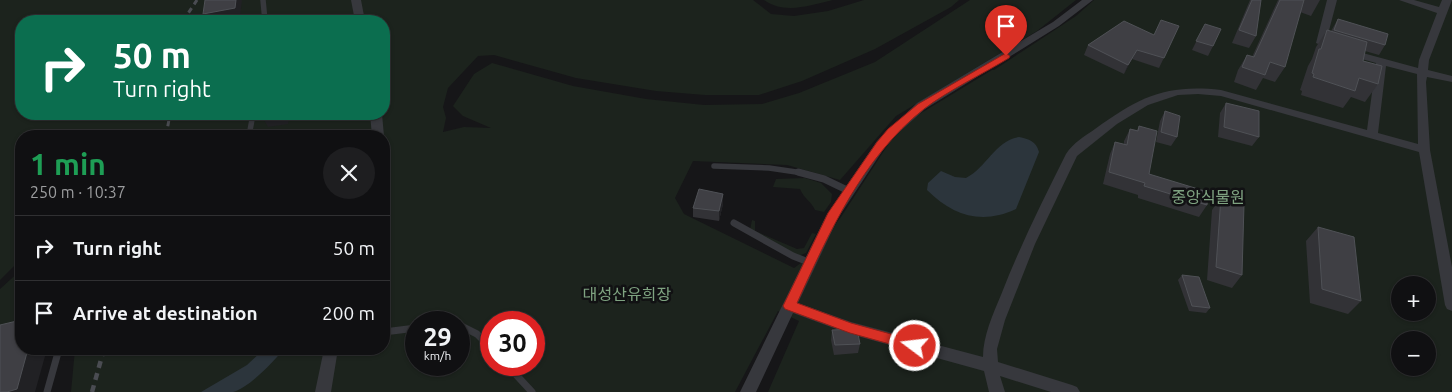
<!DOCTYPE html>
<meta charset="utf-8">
<style>
:root{--surface:#101012;--page:#1e1e20;--text:#f1f3f6;--muted:#9c9d9f;--line:#303032}
body{margin:0;font-family:Ubuntu,"Noto Sans KR",sans-serif;background:var(--page);color:var(--text);height:100vh;display:flex;flex-direction:column;font-size:19px;white-space:nowrap}
*{box-sizing:border-box;margin:0}
p{font-size:16px;color:var(--muted)}
.icon{flex:none;width:28px;height:28px;fill:none;stroke:currentColor;stroke-width:2;stroke-linecap:round;stroke-linejoin:round}
.map{position:relative;flex:1;overflow:hidden}
.details{position:absolute;left:15px;top:130px;width:375px;height:225px;display:flex;flex-direction:column;background:var(--surface);border-radius:20px;box-shadow:0 1px 4px #0004,0 0 0 1px var(--line)}
.details>*{flex:none}
.top-card{position:absolute;left:15px;top:15px;width:375px;height:105px;border-radius:20px;box-shadow:0 1px 4px #0004,0 0 0 1px var(--line);background:#0b6e4f;color:#fff;overflow:hidden}
.tools{position:absolute;left:1391px;top:276px;display:grid;gap:10px}
.tools a{display:grid;place-items:center;width:45px;height:45px;border-radius:50%;background:var(--surface);box-shadow:0 1px 4px #0004,0 0 0 1px var(--line);font-size:25px}
.speed{position:absolute;left:405px;top:311px;display:flex;gap:10px;font-size:25px;font-weight:700;text-align:center}
.speed>*{display:grid;place-content:center;width:65px;height:65px;border-radius:50%;background:var(--surface);box-shadow:0 1px 4px #0004,0 0 0 1px var(--line);line-height:1}
.speed small{font-size:12px;font-weight:400}
.speed .limit{border:8px solid #d22;background:#fff;color:#111}
.pin{position:absolute;display:grid;place-items:center;width:42px;height:42px;color:#fff;margin:-51px -21px;border-radius:50% 50% 50% 0;rotate:-45deg;box-shadow:0 0 5px #0007}
.pin .icon{rotate:45deg}
.me{position:absolute;width:55px;margin:-28px;rotate:285deg;stroke-linejoin:round;filter:drop-shadow(0 0 4px #0008)}
.turn{display:flex;align-items:center;gap:18px;height:105px;padding:0 15px;font-size:22px}
.turn .icon{width:65px;height:65px;stroke-width:2.5}
.turn b{display:block;font-size:35px;line-height:42px}
.round{display:grid;place-items:center;flex:none;width:52px;height:52px;border-radius:26px;background:var(--page)}
.overview{display:flex;align-items:center;justify-content:space-between;height:85px;padding:0 15px}
h1{font-size:30px;font-weight:700;line-height:38px;color:#1e9e55}
ul{padding:0;list-style:none}
li{display:flex;align-items:center;gap:15px;height:65px;padding:0 15px;border-top:1px solid var(--line)}
li div{flex:1}
li b{display:block;font-size:19px}
li em{font-style:normal}
.map>svg:first-child{display:block}
.green{fill:#1c231d;fill-rule:evenodd}
.water{fill:#2c353c}
.lines{fill:none;stroke-linecap:round;stroke-linejoin:round}
.lane-far1{stroke:#37383d;stroke-width:5.5}
.lane{stroke:#37383d;stroke-width:7}
.street{fill:#37383d;fill-rule:evenodd}
.rail-far1{stroke:#4a4c52;stroke-width:3;stroke-dasharray:5.5 4.5;stroke-linecap:butt}
.rail{stroke:#4a4c52;stroke-width:4.5;stroke-dasharray:7 5.5;stroke-linecap:butt}
.wall{fill:#323236}
.shaded-wall{fill:#212124}
.building{fill:#3f3f44;stroke:#4f5156}
.route{fill:#d93025;stroke:#8d1f18}
.labels{text-anchor:middle;dominant-baseline:central;stroke-width:5;stroke-linejoin:round;paint-order:stroke}
.park-label{font-size:16px;fill:#7fa381;stroke:#111113}
</style>
<div class="map">
<svg width="1452" height="392" viewBox="0 0 1452 392">
<rect width="100%" height="100%" fill="#161618"/>
<path class="green" d="M 0,0 L 753,0 L 771,14 L 794,16 L 828,11 L 864,0 L 959,0 L 951,7 L 875,49 L 802,81 L 759,95 L 705,95 L 656,91 L 576,78 L 494,55 L 478,56 L 448,88 L 443,107 L 446,118 L 443,132 L 464,127 L 491,128 L 463,116 L 453,106 L 474,74 L 492,63 L 573,86 L 646,99 L 704,105 L 762,104 L 799,93 L 875,62 L 970,0 L 1076,0 L 1037,31 L 896,116 L 840,180 L 787,165 L 693,161 L 675,198 L 684,214 L 794,268 L 809,257 L 841,217 L 891,140 L 913,118 L 992,70 L 994,70 L 1076,16 L 1094,0 L 1452,0 L 1452,392 L 768,392 L 799,321 L 778,311 L 735,392 L 71,392 L 75,349 L 384,349 L 384,136 L 21,136 L 21,259 L 0,280 ZM 21,21 L 384,21 L 384,114 L 21,114 ZM 1400,285 L 1428,285 L 1428,312 L 1400,312 ZM 416,322 L 459,322 L 459,365 L 416,365 ZM 491,322 L 534,322 L 534,365 L 491,365 ZM 1400,340 L 1428,340 L 1428,368 L 1400,368 Z
M 764,0 L 833,0 C 811,5 785,15 764,0 Z
M 805,178 L 821,183 L 832,194 L 831,202 L 824,212 L 815,210 C 811,201 805,200 800,189 L 773,187 L 776,179 Z
M 752,220 L 755,221 L 755,231 L 797,249 L 804,248 L 812,233 L 816,234 L 806,253 L 798,256 L 750,230 Z
M 21,270 L 21,322 L 0,338 L 0,289 Z"/>
<path class="water" d="M 1019,137 C 1029,139 1036,141 1039,152 L 1016,209 C 982,225 953,216 927,190 L 928,183 L 941,171 L 955,177 L 966,178 C 987,167 995,141 1019,137 Z
M 264,349 L 284,349 C 274,361 249,388 233,392 C 224,392 211,392 201,392 L 247,365 Z"/>
<g class="lines">
<path class="lane-far1" d="M 263,0 L 265,21
M 249,136 L 253,114
M 714,166 L 769,168 L 803,173"/>
<path class="lane" d="M 798,172 L 824,179 L 849,191
M 734,223 L 793,256 L 811,263
M 459,325 L 477,334 L 491,348
M 384,332 L 416,328
M 507,365 L 532,392
M 47,392 L 59,349"/>
<path class="street" d="M 351,0 L 361,0 L 365,21 L 355,21 Z
M 1082,0 L 1093,0 L 1059,26 L 925,109 L 896,135 L 885,147 L 838,218 L 798,303 L 851,322 L 983,357 C 983,336 993,314 1001,295 C 1020,246 1043,200 1066,154 C 1073,143 1085,136 1095,129 C 1140,97 1165,84 1221,90 L 1367,130 L 1376,63 L 1344,54 L 1343,52 L 1348,49 L 1418,68 L 1419,60 L 1437,13 L 1399,0 L 1414,0 L 1439,7 L 1442,0 L 1452,0 L 1429,60 L 1428,70 L 1452,76 L 1452,82 L 1427,77 L 1426,82 L 1430,150 L 1452,267 L 1452,311 L 1447,309 L 1445,305 L 1419,152 L 1221,96 L 1198,94 L 1178,95 L 1148,105 L 1117,124 L 1077,156 L 1035,244 L 1005,320 L 997,349 L 998,362 L 1072,385 L 1077,387 L 1080,392 L 1051,392 L 1000,376 L 1005,392 L 989,392 L 984,371 L 850,334 L 793,313 L 756,392 L 740,392 L 826,216 L 877,141 L 917,103 L 1053,22 ZM 1386,66 L 1417,74 L 1418,144 L 1378,133 Z
M 1327,0 L 1337,0 L 1326,42 L 1334,46 L 1329,49 L 1316,43 Z
M 370,114 L 382,114 L 384,136 L 372,136 Z
M 324,349 L 338,349 L 331,392 L 315,392 Z"/>
<path class="rail-far1" d="M 183,21 L 197,0
M 166,136 L 170,114"/>
<path class="rail" d="M 92,392 L 104,349"/>
</g>
<path class="wall" d="M 1250,0 L 1261,0 L 1256,36 L 1249,48 L 1232,43 Z
M 1278,0 L 1320,0 L 1311,16 L 1300,12 L 1285,67 L 1275,82 L 1263,78 L 1256,90 L 1234,82 L 1238,70 L 1247,55 L 1252,57 Z
M 1338,19 L 1385,45 L 1379,55 L 1365,51 L 1363,61 L 1378,84 L 1365,102 L 1351,97 L 1343,108 L 1301,95 L 1302,91 L 1300,90 L 1308,66 L 1312,59 L 1316,47 L 1327,30 L 1331,31 Z
M 1205,24 L 1213,46 L 1208,56 L 1192,50 Z
M 1179,26 L 1159,68 L 1132,59 L 1124,74 L 1084,55 L 1088,45 L 1154,35 Z
M 1226,103 L 1259,137 L 1252,146 L 1218,137 L 1220,113 Z
M 1165,111 L 1177,137 L 1171,146 L 1156,142 L 1160,121 Z
M 1139,126 L 1149,174 L 1207,205 L 1199,217 L 1138,198 L 1138,195 L 1103,184 L 1110,154 L 1115,142 L 1124,144 L 1124,141 L 1130,129 L 1137,130 Z
M 723,194 L 723,204 L 719,221 L 693,217 L 693,208 Z
M 1221,197 L 1242,275 L 1232,288 L 1207,280 L 1212,210 Z
M 1318,227 L 1361,301 L 1348,314 L 1310,303 L 1306,241 Z
M 1182,275 L 1210,308 L 1206,313 L 1189,311 L 1178,280 Z
M 832,330 L 860,344 L 858,353 L 834,355 L 831,340 Z"/>
<path class="shaded-wall" d="M 236,0 L 242,0 L 240,17 L 219,21 L 207,21 L 203,14 Z
M 1137,50 L 1132,59 L 1124,74 L 1128,65 Z
M 283,114 L 290,114 L 288,124 L 268,127 L 263,118 Z
M 723,194 L 723,204 L 719,221 L 719,211 Z
M 28,349 L 47,349 L 35,392 L 7,392 Z"/>
<path class="building" d="M 205,0 L 236,0 L 235,8 L 203,14 Z
M 1252,0 L 1261,0 L 1256,36 L 1239,30 Z
M 1280,0 L 1304,0 L 1285,67 L 1270,62 L 1265,75 L 1242,67 L 1247,55 L 1254,57 Z
M 1338,19 L 1388,34 L 1385,45 L 1334,30 Z
M 1161,20 L 1179,26 L 1164,58 L 1137,50 L 1128,65 L 1088,45 L 1124,21 L 1154,35 Z
M 1205,24 L 1221,29 L 1213,46 L 1196,41 Z
M 1327,30 L 1367,42 L 1363,61 L 1382,66 L 1378,84 L 1359,78 L 1355,91 L 1313,77 L 1314,74 L 1312,73 L 1319,49 L 1321,49 Z
M 1226,103 L 1259,111 L 1259,137 L 1224,127 Z
M 1165,111 L 1180,116 L 1177,137 L 1161,132 Z
M 264,114 L 283,114 L 263,118 Z
M 1139,126 L 1157,131 L 1149,174 L 1208,192 L 1207,205 L 1144,186 L 1145,183 L 1109,172 L 1115,142 L 1127,145 L 1130,129 L 1138,131 Z
M 699,189 L 723,194 L 719,211 L 693,208 Z
M 1221,197 L 1244,204 L 1242,275 L 1216,267 Z
M 1318,227 L 1354,237 L 1361,301 L 1322,289 Z
M 1182,275 L 1199,277 L 1210,308 L 1192,306 Z
M 21,320 L 21,349 L 28,349 L 17,389 L 7,392 L 0,392 L 0,325 Z
M 857,329 L 860,344 L 835,345 L 832,330 Z"/>
<path class="route" d="M 1006,53 L 1010,56 L 1009,58 C 983,74 947,91 924,109 C 862,158 829,233 797,303 L 851,323 L 920,342 L 922,346 L 920,350 L 915,351 L 850,333 L 785,309 L 783,306 L 828,213 L 877,142 L 888,129 L 918,104 Z"/>
<g class="labels">
<g class="park-label">
<text x="1208" y="197">중앙식물원</text>
<text x="627" y="294">대성산유희장</text>
</g>
</g>
</svg>
<div class="tools">
<a>+</a>
<a>−</a>
</div>
<div class="speed"><div>29<small>km/h</small></div><div class="limit">30</div></div>
<div class="pin" style="left:1006px;top:56px;background:#d93025"><svg class="icon" aria-label="arrive" viewBox="0 0 24 24"><path d="M6 21V4h12l-3 4 3 4H6"/></svg></div>
<svg class="me" style="left:915px;top:346px" viewBox="-20 -20 40 40"><circle r="17" fill="#d93025" stroke="#fff" stroke-width="3"/><path d="M0-11L8 9 0 5-8 9z" fill="#fff"/></svg>
<div class="top-card">
<div class="turn"><svg class="icon" aria-label="right" viewBox="0 0 24 24"><path d="M7 20v-9h11M14 6l5 5-5 5"/></svg><div><b>50 m</b>Turn right</div></div>
</div>
<section class="details">
<div class="overview"><div><h1>1 min</h1><p>250 m · 10:37</p></div><a class="round"><svg class="icon" aria-label="close" viewBox="0 0 24 24"><path d="M6 6l12 12M18 6L6 18"/></svg></a></div>
<ul>
<li><svg class="icon" aria-label="right" viewBox="0 0 24 24"><path d="M7 20v-9h11M14 6l5 5-5 5"/></svg><div><b>Turn right</b></div><em>50 m</em></li>
<li><svg class="icon" aria-label="arrive" viewBox="0 0 24 24"><path d="M6 21V4h12l-3 4 3 4H6"/></svg><div><b>Arrive at destination</b></div><em>200 m</em></li>
</ul>
</section>
</div>
